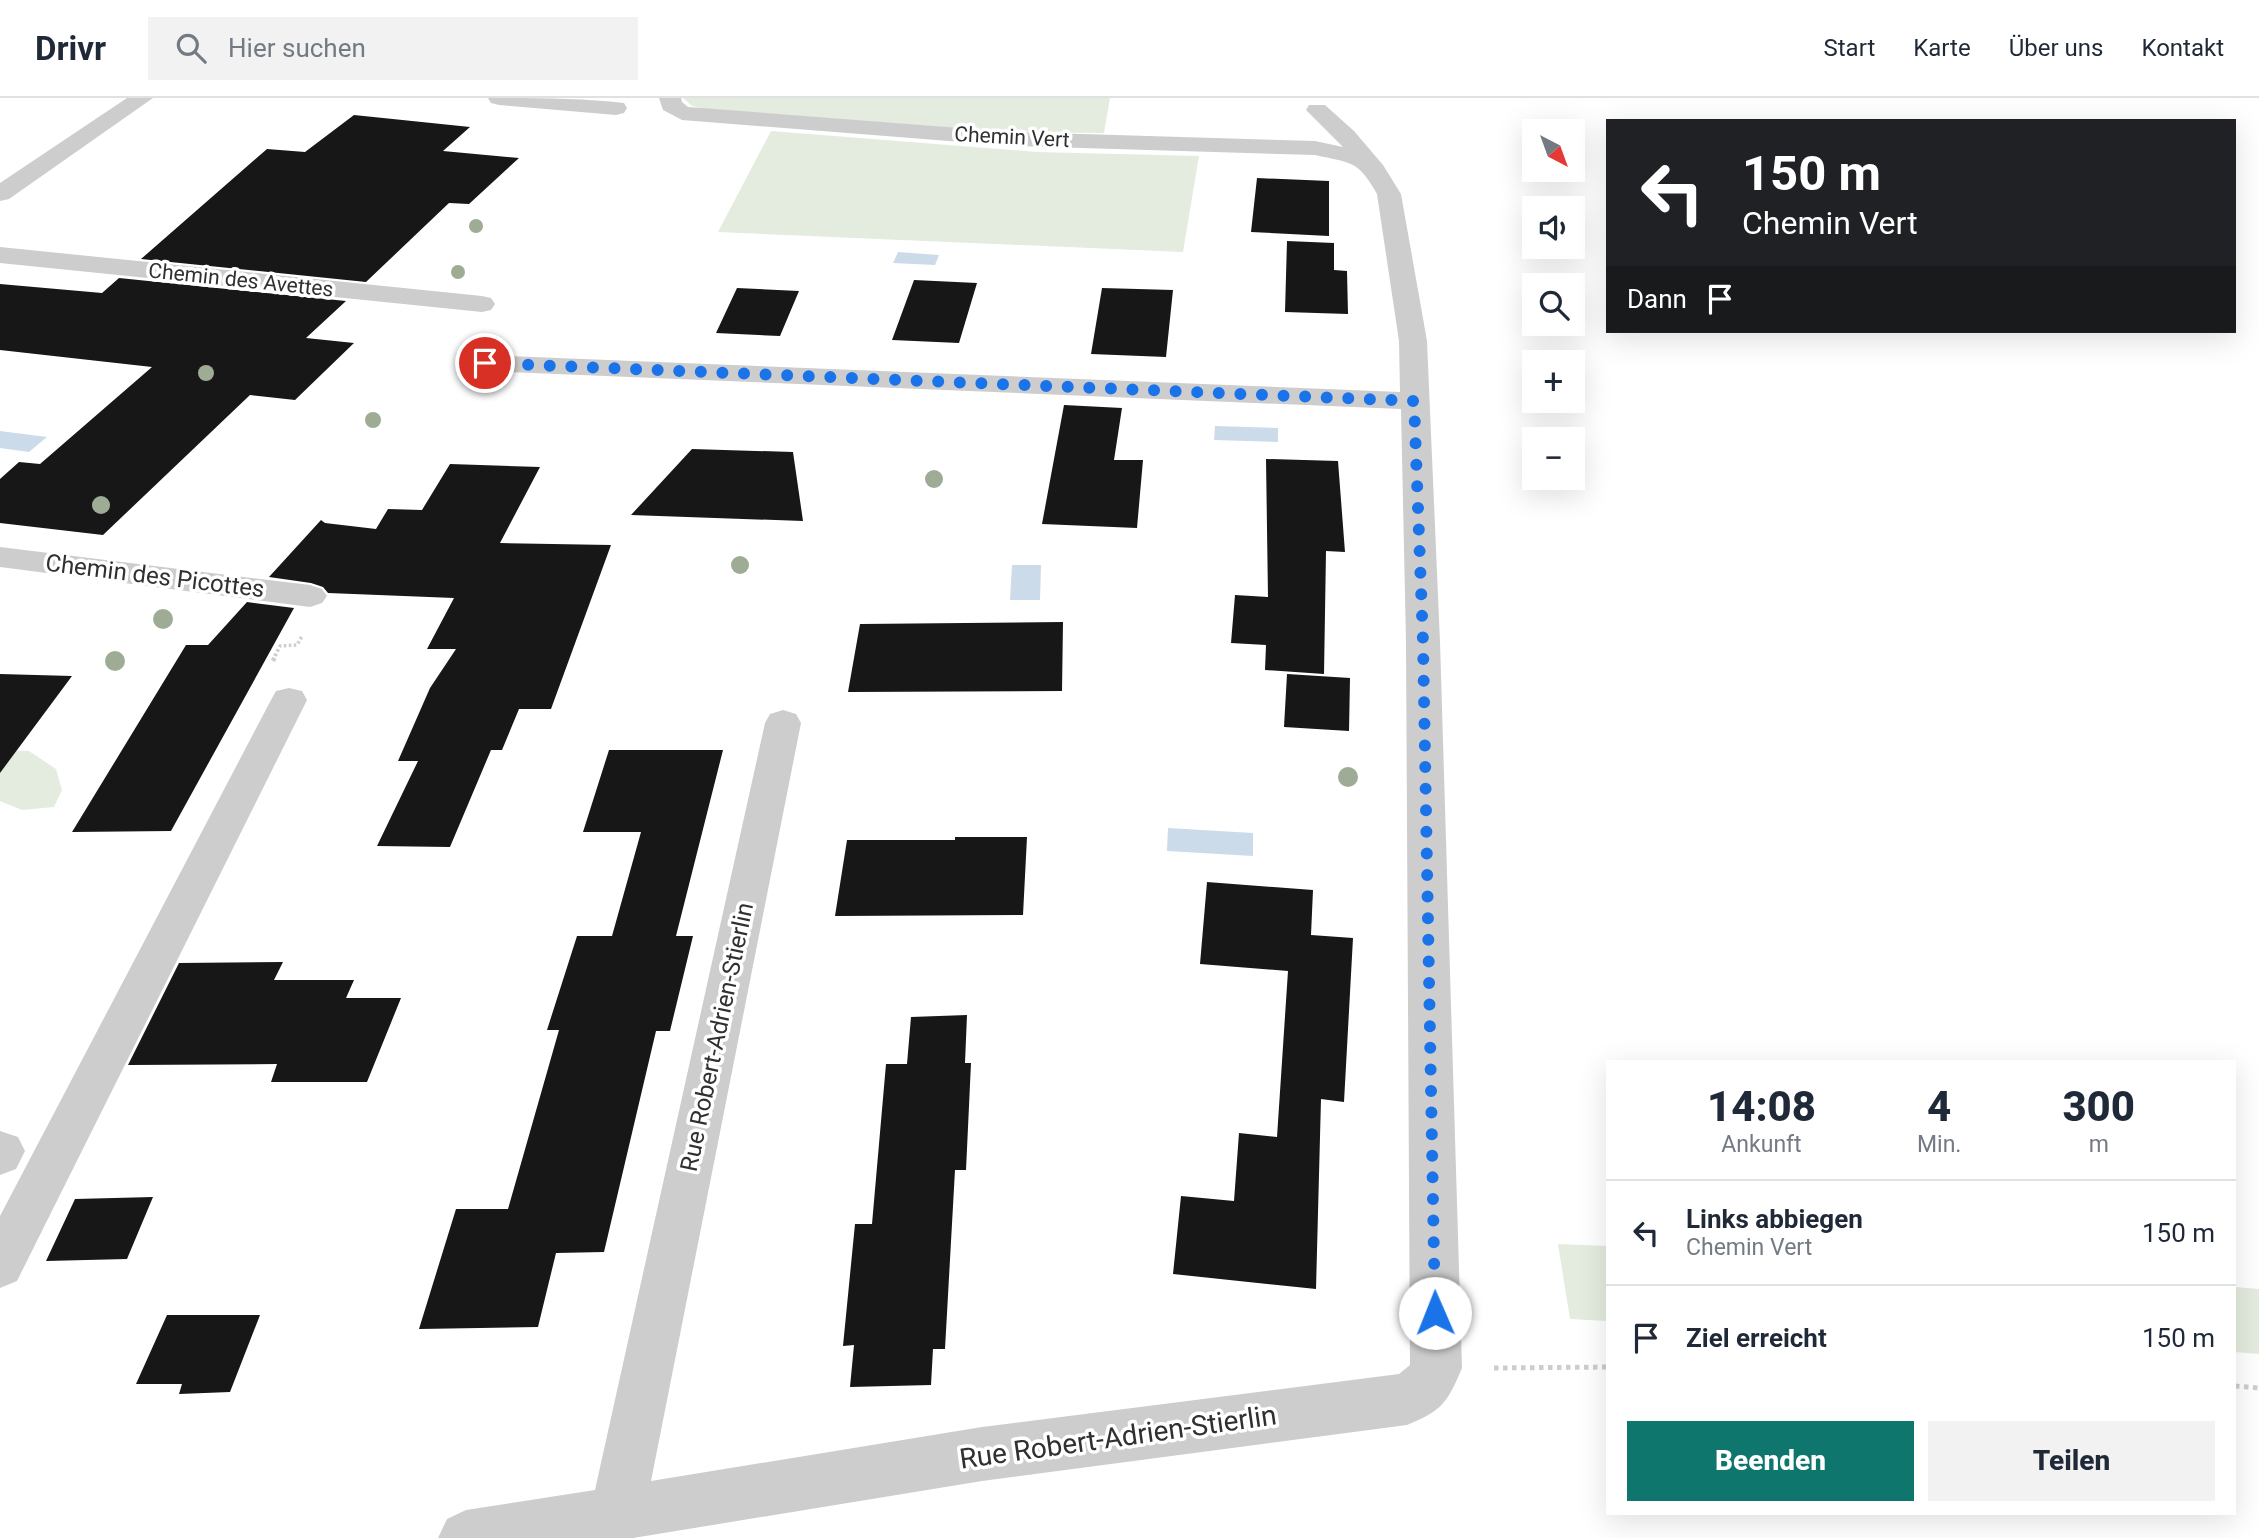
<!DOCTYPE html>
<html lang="de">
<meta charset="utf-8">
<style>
:root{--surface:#fff;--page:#f2f2f3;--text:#1f2937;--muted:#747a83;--line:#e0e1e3;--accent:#0f766e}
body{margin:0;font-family:Roboto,sans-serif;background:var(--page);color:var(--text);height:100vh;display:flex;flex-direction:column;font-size:26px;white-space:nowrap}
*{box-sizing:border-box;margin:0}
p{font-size:23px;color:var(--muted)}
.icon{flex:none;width:38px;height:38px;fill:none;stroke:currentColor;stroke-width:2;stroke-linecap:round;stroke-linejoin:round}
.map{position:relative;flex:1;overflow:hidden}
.side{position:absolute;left:1606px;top:962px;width:630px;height:455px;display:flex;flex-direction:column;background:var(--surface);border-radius:0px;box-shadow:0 7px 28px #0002}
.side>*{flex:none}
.top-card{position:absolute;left:1606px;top:21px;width:630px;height:214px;border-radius:0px;box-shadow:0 7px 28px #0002;background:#202124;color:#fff;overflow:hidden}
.needle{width:46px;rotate:139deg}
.buttons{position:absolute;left:1522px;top:21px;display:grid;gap:14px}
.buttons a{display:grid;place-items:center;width:63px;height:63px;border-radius:0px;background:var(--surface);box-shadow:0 7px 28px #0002;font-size:35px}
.pin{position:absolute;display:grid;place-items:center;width:60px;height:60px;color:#fff;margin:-30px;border:4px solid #fff;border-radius:50%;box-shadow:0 2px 7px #0007}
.me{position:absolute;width:77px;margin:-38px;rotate:359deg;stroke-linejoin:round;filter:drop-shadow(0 0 5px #0008)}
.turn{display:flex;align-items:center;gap:24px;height:147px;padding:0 21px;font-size:32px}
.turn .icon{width:91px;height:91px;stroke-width:2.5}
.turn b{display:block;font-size:49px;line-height:60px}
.then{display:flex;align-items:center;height:66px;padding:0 21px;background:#0003;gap:14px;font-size:26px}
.eta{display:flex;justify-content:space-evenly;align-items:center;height:119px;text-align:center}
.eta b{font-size:42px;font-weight:800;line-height:49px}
.cta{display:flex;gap:14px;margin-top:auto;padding:14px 21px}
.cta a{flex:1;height:80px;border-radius:0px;background:var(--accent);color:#fff;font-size:28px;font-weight:800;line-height:80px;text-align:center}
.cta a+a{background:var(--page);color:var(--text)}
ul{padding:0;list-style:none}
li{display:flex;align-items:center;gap:21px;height:105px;padding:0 21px;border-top:2px solid var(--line)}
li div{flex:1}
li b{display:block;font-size:26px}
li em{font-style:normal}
header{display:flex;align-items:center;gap:42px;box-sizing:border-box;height:98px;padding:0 35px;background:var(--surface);border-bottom:2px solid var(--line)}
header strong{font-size:33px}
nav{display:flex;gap:38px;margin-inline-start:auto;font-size:24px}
.search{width:490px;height:63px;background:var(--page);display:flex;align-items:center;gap:18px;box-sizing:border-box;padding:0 24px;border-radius:0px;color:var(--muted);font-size:26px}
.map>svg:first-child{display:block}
.green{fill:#e4ecdf}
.water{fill:#ccdbea}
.building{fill:#171717}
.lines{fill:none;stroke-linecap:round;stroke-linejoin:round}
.path-far2{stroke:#cdcdcd;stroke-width:3.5;stroke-dasharray:2.5 2.5;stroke-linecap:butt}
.path-far1{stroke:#cdcdcd;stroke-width:4.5;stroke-dasharray:3.5 3.5;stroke-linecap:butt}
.path{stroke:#cdcdcd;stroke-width:5;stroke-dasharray:4.5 4.5;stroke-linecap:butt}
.minor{fill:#cdcdcd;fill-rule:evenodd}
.tree{fill:#9eac96}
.route{stroke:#1a73e8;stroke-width:12;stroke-dasharray:0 21.6}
.labels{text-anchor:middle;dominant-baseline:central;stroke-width:7;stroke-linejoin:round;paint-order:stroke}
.far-street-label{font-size:21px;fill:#303030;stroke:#fff}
.street-label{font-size:24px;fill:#303030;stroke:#fff}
.near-street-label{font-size:28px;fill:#303030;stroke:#fff}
</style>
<header>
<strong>Drivr</strong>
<div class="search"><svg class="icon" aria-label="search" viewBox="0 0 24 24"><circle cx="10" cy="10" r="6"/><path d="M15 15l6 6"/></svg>Hier suchen</div>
<nav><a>Start</a><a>Karte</a><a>Über uns</a><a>Kontakt</a></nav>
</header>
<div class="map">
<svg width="2259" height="1440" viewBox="0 0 2259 1440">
<rect width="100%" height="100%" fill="#fff"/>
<path class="green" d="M 683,0 L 1110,0 L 1104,35 L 1008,34 L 705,11 L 692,8 Z
M 771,33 L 1038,54 L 1199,58 L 1183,154 L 718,134 Z
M 0,652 L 29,653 L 56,671 L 62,692 L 54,709 L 22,712 L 0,703 Z
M 1558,1146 L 1608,1148 L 1608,1223 L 1570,1221 Z
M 2235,1189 L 2259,1191 L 2259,1256 L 2235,1254 Z"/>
<path class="water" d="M 898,154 L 939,157 L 935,167 L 893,165 Z
M 1215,328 L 1278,330 L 1278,344 L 1214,342 Z
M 0,333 L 47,339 L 29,354 L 0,350 Z
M 1012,467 L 1041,467 L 1040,502 L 1010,502 Z
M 1168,730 L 1253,735 L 1253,758 L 1167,753 Z"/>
<path class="building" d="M 354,17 L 470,29 L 443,53 L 519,60 L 469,106 L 449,105 L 366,184 L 141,161 L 267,51 L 305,54 Z
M 1257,80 L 1329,83 L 1329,138 L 1251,134 Z
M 1287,143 L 1334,145 L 1334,172 L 1347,173 L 1348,216 L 1285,214 Z
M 119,180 L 346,203 L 306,240 L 354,245 L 295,302 L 250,297 L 103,437 L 0,425 L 0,381 L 19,364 L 40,366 L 152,269 L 0,252 L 0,186 L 102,195 Z
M 914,182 L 977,185 L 959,245 L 892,242 Z
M 737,190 L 799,193 L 780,238 L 716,235 Z
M 1102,190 L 1173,192 L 1166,259 L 1091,256 Z
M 1064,307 L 1122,310 L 1114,362 L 1143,362 L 1137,430 L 1042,426 Z
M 692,351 L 793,354 L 803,423 L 631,417 Z
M 1266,361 L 1338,363 L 1345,454 L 1326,453 L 1324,576 L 1265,572 L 1266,547 L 1231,545 L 1235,497 L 1268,499 Z
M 450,366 L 540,369 L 500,445 L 611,447 L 551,611 L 519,611 L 502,652 L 491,652 L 450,749 L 377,748 L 418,663 L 398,663 L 430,590 L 456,551 L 427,551 L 454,500 L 328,495 L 323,489 L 311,485 L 269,479 L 321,422 L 325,425 L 376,431 L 388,411 L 422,412 Z
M 247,504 L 294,510 L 171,733 L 72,734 L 186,547 L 208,547 Z
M 1063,524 L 1062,593 L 848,594 L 860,526 Z
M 0,576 L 72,578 L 0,675 Z
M 1287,576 L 1350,580 L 1349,633 L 1284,629 Z
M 609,652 L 723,652 L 676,838 L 693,838 L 670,933 L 656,933 L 604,1154 L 556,1155 L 538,1229 L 419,1231 L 456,1111 L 508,1111 L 559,932 L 547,932 L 577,838 L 612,838 L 641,734 L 583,734 Z
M 955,739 L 1027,739 L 1023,817 L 835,818 L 847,742 L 955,742 Z
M 1207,784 L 1313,792 L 1311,837 L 1353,840 L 1344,1004 L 1321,1001 L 1316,1191 L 1173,1176 L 1181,1098 L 1234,1103 L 1239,1035 L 1277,1039 L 1288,873 L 1200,866 Z
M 283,864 L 274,882 L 354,882 L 346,900 L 401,900 L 367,984 L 271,984 L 277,966 L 128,967 L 179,865 Z
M 967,917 L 965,965 L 971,965 L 966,1072 L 955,1072 L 945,1251 L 933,1251 L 931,1287 L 850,1289 L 854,1247 L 843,1248 L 855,1126 L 872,1126 L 886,966 L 907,966 L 911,919 Z
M 153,1099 L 127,1161 L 46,1163 L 75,1101 Z
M 167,1217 L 260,1217 L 230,1294 L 179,1296 L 182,1286 L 136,1286 Z"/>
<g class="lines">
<path class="path-far2" d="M 275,558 L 280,548 L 297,547 L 302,538"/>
<path class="path-far1" d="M 273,563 L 276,556"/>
<path class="path" d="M 1494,1270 L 1608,1269
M 2235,1288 L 2259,1290"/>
<path class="minor" d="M 127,0 L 153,0 L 9,101 L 0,103 L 0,85 Z
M 488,0 C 532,0 581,0 624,5 L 627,10 L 624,15 L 616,17 L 499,7 L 491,5 Z
M 659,0 L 681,0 L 682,4 L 688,9 L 1012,34 L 1315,43 L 1343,49 L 1306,12 L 1309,7 L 1325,7 L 1354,33 L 1383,67 L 1401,96 L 1427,243 L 1440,544 L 1462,1270 C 1447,1305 1443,1312 1407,1327 L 982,1383 L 633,1440 L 438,1440 L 447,1421 L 466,1412 L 595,1392 L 765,625 L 770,616 L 783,612 L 796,616 L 801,625 L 651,1383 L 982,1329 L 1399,1276 L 1410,1267 L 1406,544 L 1401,311 L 485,273 L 475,271 L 471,265 L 475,259 L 485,257 L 1400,294 L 1399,243 L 1377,96 C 1358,62 1351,65 1315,57 L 1012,48 L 682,22 L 663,12 Z
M 0,149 L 482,198 L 491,200 L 495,206 L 491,212 L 482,214 L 0,165 Z
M 0,449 L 310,487 L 322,491 L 327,498 L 322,505 L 310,509 L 0,469 Z
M 289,590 L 302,593 L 307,602 L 17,1183 L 0,1190 L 0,1118 L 271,602 L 276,593 Z
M 0,1033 L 18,1039 L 25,1053 L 16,1071 L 0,1077 Z"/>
</g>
<g class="tree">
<circle cx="476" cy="128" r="7"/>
<circle cx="458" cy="174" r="7"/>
<circle cx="206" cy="275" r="8"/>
<circle cx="373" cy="322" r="8"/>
<circle cx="934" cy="381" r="9"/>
<circle cx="101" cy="407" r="9"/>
<circle cx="740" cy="467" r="9"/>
<circle cx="163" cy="521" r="10"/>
<circle cx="115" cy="563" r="10"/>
<circle cx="1348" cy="679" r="10"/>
</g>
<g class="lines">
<path class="route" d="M 485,265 L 1414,303 L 1423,544 L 1435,1215"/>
</g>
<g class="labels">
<g class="far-street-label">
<text transform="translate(1012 39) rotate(3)">Chemin Vert</text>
<text transform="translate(241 182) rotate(6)">Chemin des Avettes</text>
</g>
<g class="street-label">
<text transform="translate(155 478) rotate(7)">Chemin des Picottes</text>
<text transform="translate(717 939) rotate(-78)">Rue Robert-Adrien-Stierlin</text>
</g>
<g class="near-street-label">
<text transform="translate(1118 1339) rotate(-8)">Rue Robert-Adrien-Stierlin</text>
</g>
</g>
</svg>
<div class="buttons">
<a><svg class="needle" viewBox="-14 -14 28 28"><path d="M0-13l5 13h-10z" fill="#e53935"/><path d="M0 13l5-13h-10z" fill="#747a83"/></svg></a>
<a><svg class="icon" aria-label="sound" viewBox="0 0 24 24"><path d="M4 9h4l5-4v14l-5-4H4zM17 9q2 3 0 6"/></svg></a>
<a><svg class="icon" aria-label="search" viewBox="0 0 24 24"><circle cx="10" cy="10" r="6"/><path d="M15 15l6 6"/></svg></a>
<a>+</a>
<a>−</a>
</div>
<div class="pin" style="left:485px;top:265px;background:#d93025"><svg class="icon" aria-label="arrive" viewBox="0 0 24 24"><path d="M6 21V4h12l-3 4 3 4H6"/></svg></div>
<svg class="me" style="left:1435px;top:1215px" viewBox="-20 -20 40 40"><circle r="19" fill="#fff"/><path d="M0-13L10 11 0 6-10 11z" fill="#1a73e8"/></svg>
<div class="top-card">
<div class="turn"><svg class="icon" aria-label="left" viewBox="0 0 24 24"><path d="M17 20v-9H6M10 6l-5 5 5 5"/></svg><div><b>150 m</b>Chemin Vert</div></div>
<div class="then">Dann<svg class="icon" aria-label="arrive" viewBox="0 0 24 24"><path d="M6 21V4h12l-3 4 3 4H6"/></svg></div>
</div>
<section class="side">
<div class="eta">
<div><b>14:08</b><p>Ankunft</p></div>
<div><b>4</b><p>Min.</p></div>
<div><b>300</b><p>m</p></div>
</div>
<ul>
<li><svg class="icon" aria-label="left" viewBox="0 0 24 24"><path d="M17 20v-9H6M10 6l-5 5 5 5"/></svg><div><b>Links abbiegen</b><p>Chemin Vert</p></div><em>150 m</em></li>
<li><svg class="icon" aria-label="arrive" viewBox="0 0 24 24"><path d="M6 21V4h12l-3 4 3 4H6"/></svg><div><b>Ziel erreicht</b></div><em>150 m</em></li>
</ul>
<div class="cta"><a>Beenden</a><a>Teilen</a></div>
</section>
</div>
